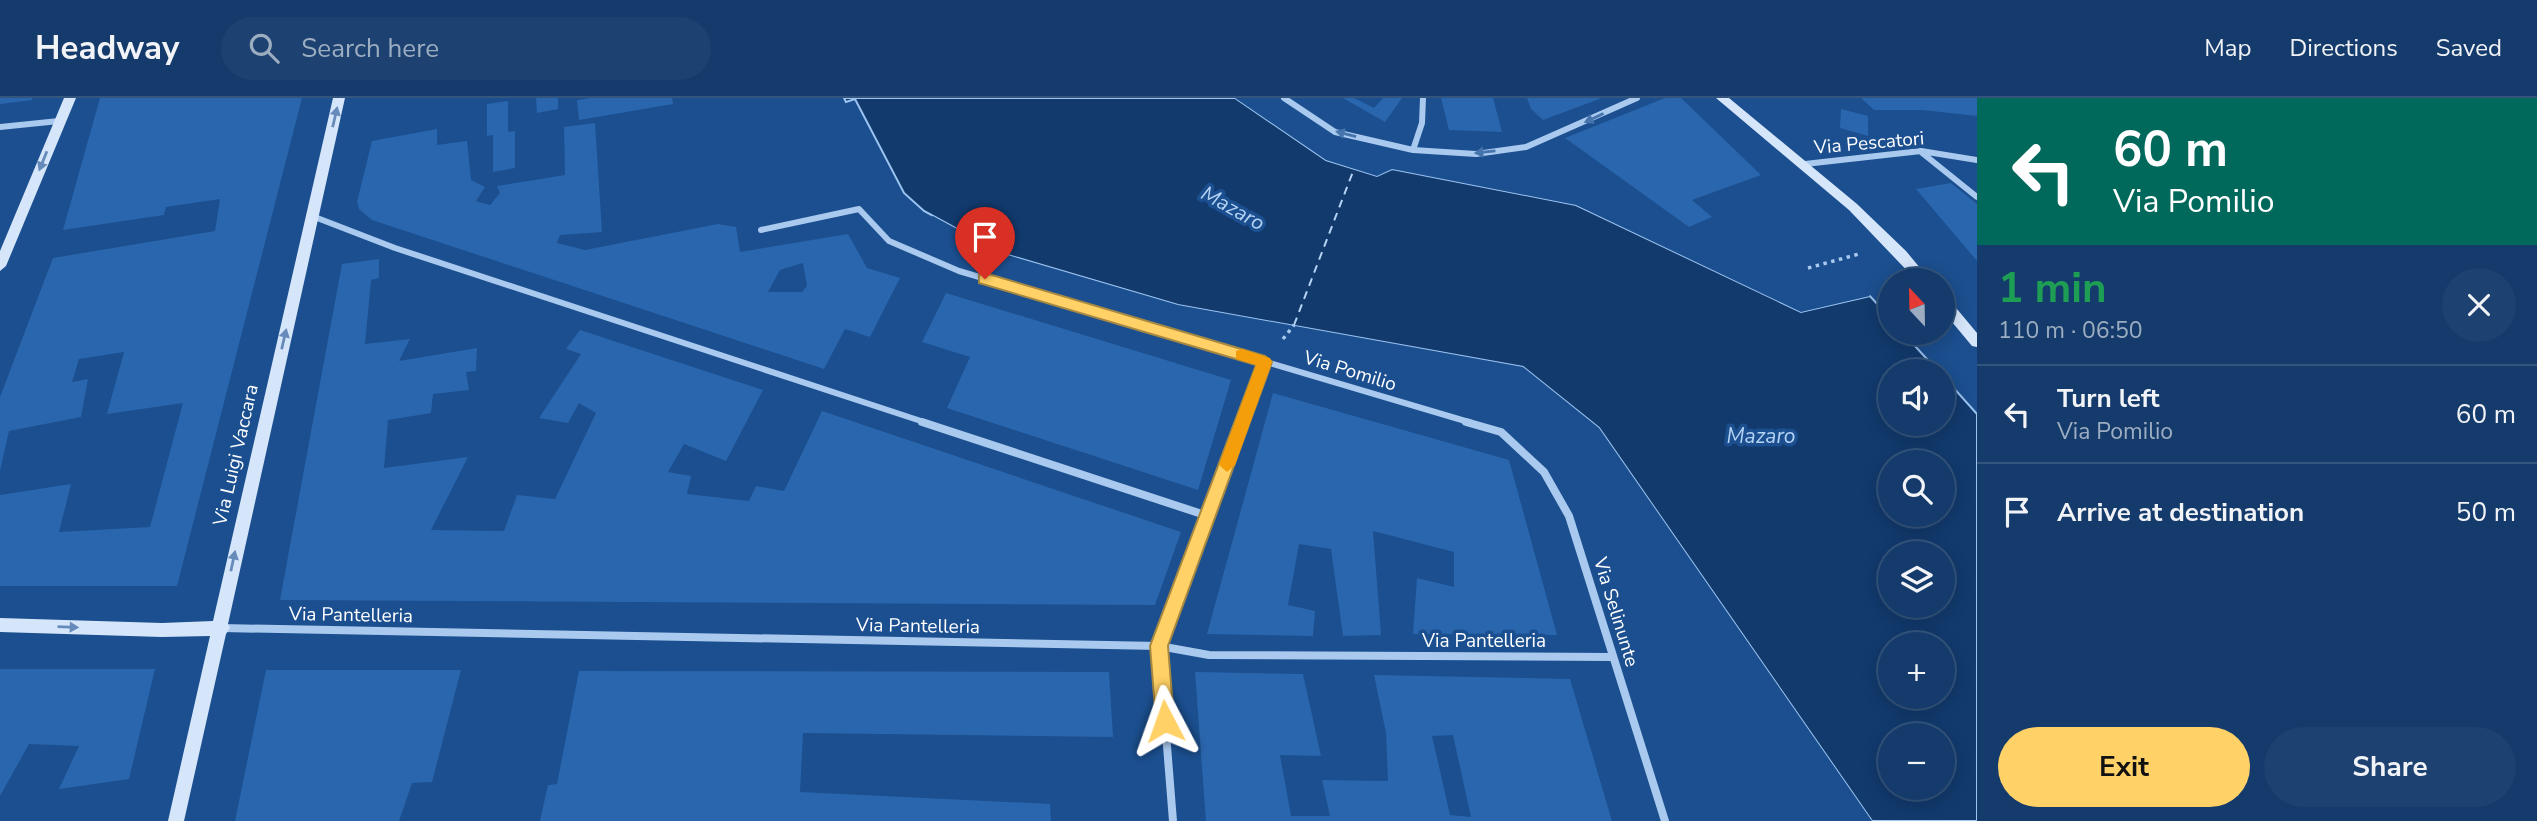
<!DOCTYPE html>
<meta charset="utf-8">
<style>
:root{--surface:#143b6b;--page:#1d4271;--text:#f1f3f6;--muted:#9dadc1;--line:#33557e;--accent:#ffd166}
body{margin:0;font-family:"Nunito Sans",sans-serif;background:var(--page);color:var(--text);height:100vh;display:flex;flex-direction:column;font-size:26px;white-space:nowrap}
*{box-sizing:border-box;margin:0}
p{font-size:23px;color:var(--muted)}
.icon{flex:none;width:38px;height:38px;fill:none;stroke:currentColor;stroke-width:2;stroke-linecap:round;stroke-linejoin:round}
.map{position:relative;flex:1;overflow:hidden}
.side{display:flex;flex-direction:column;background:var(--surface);width:560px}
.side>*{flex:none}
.guide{background:#00695c;color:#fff;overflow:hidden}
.needle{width:46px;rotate:338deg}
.controls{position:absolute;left:1878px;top:170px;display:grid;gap:14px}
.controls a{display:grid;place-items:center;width:77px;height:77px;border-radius:50%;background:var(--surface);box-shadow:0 4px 18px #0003,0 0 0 2px var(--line);font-size:35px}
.pin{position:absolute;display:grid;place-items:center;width:60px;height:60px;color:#fff;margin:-72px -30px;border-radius:50% 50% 50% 0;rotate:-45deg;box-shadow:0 0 7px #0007}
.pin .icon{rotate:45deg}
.me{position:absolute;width:77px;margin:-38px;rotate:356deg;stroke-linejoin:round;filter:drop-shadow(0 0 5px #0008)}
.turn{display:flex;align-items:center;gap:24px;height:147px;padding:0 21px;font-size:32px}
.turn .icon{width:91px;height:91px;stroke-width:2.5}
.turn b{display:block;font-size:49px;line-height:60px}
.round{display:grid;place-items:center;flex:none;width:74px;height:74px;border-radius:37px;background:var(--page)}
.overview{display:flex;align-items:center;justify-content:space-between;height:119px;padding:0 21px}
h1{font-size:42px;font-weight:700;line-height:52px;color:#1e9e55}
.primary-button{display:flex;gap:14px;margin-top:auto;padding:14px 21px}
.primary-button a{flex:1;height:80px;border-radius:42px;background:var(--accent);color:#111;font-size:28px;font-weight:700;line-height:80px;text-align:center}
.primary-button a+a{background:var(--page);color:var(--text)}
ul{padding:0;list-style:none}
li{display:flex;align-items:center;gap:21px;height:98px;padding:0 21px;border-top:2px solid var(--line)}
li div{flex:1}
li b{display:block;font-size:26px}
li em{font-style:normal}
header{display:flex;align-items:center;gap:42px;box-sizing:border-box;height:98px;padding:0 35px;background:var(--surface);border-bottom:2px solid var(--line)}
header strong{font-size:33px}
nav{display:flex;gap:38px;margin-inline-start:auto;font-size:24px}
.search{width:490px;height:63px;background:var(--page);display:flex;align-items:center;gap:18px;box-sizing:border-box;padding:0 24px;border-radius:38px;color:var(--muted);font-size:26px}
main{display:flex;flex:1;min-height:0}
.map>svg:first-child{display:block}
.water{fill:#123a6d;stroke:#9cc4f0;stroke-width:2;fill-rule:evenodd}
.pier{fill:#1b4f8f}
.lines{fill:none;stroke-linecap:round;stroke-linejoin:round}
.ferry{stroke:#b5d3f5;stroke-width:2;stroke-dasharray:8 6;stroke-linecap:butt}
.building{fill:#2a66ad;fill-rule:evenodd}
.path{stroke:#a9c9ee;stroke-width:3.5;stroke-dasharray:3.5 4.5;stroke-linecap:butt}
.street-far1{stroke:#a9c9ee;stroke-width:6}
.street{stroke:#a9c9ee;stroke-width:8}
.secondary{fill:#d6e6fa;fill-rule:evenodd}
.oneway{fill:#668bba}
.oneway2{fill:#4674ac}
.route{fill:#ffd166;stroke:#a68842;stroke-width:2}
.slow{fill:#f59e0b}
.labels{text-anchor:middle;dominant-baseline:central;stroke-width:7;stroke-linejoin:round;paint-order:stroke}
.street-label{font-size:19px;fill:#fff;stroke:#1b4f8f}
.water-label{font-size:21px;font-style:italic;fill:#b5d3f5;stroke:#1b4f8f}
</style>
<header>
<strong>Headway</strong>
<div class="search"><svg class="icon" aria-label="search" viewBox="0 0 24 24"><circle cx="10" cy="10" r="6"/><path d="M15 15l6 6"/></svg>Search here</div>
<nav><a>Map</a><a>Directions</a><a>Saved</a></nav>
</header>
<main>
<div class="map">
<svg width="1977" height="723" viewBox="0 0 1977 723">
<rect width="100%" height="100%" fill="#1b4f8f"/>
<path class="water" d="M 844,0 L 1235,0 L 1326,62 L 1377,78 L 1392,71 L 1576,107 L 1801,214 L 1870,198 L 1890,220 L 1890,234 L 1903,235 L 1938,273 L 1890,273 L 1890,326 L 1942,326 L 1943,278 L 1977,316 L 1977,723 L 1872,723 L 1599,330 L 1523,269 L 1178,207 L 1001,155 L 924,113 L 904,95 L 855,1 L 846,4 ZM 1890,364 L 1942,364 L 1942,416 L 1890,416 ZM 1890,455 L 1942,455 L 1942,508 L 1890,508 ZM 1890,546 L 1942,546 L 1942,598 L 1890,598 ZM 1890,637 L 1942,637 L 1942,690 L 1890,690 Z"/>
<path class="pier" d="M 1235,0 L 1241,0 L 1328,58 L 1376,75 L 1392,67 L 1577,104 L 1801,211 L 1867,195 L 1870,198 L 1801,214 L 1576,107 L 1392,71 L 1377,78 L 1326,62 Z
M 933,118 L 1001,155 L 1178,207 L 1523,269 L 1599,330 L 1872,723 L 1868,723 L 1596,332 L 1522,272 L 1177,210 L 1000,158 L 929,120 Z"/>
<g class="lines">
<path class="ferry" d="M 1294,227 L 1354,71"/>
</g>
<path class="building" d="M 0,0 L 32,0 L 32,2 L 0,6 Z
M 100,0 L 302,0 L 177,488 L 0,488 L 0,397 L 71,386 L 59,434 L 150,429 L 183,305 L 107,316 L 124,254 L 79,261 L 72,284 L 88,281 L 81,319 L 9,333 L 0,373 L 0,299 L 53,160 L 215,133 L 220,101 L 166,109 L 164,117 L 63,132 Z
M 536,0 L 558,0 L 558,11 L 537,15 Z
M 590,0 L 672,0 L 673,6 L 579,22 L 577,2 Z
M 1343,0 L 1354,0 L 1374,10 L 1383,0 L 1402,0 L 1385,24 Z
M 1441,0 L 1493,0 L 1502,34 L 1449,32 Z
M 1527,0 L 1602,0 L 1543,22 L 1531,11 Z
M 1665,0 L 1681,0 L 1761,77 L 1692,102 L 1712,119 L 1689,129 L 1565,40 Z
M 1861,0 L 1977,0 L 1977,18 L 1922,12 L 1874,12 Z
M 508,3 L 508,34 L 515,33 L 515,70 L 493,74 L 493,37 L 487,38 L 487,6 Z
M 1841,11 L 1868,18 L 1868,38 L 1840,30 Z
M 595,25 L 602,134 L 560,137 L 557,145 L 585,152 L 718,126 L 736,129 L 740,154 L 848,136 L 867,170 L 900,180 L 870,239 L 845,231 L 824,271 L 372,122 L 359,111 L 357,104 L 372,43 L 437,31 L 437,47 L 467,43 L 471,82 L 485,89 L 476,103 L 490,107 L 500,95 L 497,88 L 565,77 L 564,29 ZM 803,165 L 807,188 L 802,194 L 768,194 L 780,172 Z
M 1951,85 L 1977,106 L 1977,163 L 1916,91 Z
M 379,161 L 379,180 L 371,182 L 365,246 L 410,241 L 399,263 L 477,250 L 476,273 L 466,274 L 469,292 L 433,296 L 431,315 L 388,322 L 384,370 L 468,359 L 431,432 L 504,433 L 517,397 L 555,401 L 596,315 L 579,305 L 568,325 L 539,320 L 581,256 L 566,251 L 580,232 L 763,292 L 726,363 L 684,346 L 668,374 L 691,378 L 687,396 L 749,403 L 756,388 L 784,393 L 822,313 L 1181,434 L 1155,507 L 280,502 L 342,166 Z
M 946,195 L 1231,282 L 1198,392 L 947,310 L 970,259 L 922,244 Z
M 1273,295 L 1509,362 L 1557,537 L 1413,536 L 1417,480 L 1454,489 L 1454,454 L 1373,433 L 1381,537 L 1343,538 L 1331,451 L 1299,446 L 1288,507 L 1315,513 L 1313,538 L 1207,536 Z
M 0,571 L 155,571 L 129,681 L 59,691 L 79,648 L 29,646 L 0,698 Z
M 266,572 L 461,572 L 432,684 L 412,685 L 399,723 L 235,723 Z
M 579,573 L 1109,574 L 1113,639 L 803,635 L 800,694 L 1050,706 L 1051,723 L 540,723 L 548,687 L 557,686 Z
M 1195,574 L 1303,576 L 1321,658 L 1280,657 L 1291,718 L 1330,718 L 1322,682 L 1388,683 L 1386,635 L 1374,577 L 1570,581 L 1612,723 L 1206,723 ZM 1453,637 L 1471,719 L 1450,717 L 1432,638 Z"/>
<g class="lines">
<path class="path" d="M 1808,170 L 1859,156
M 1283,241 L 1294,227"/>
<path class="street-far1" d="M 1284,0 L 1335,34 L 1413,52 L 1476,56 L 1526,49 L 1637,0
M 0,29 L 59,23
M 1413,52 L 1422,25 L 1423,0
M 1921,54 L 1977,99
M 1805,66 L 1921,53 L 1977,62
M 312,118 L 395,150 L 927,325
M 761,132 L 859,111 L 889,143 L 959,173 L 1472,325
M 1242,325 L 1265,264"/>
<path class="street" d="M 922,324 L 1208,418
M 1466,324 L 1501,334 L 1544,374 L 1569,418 L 1665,723
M 222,530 L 1159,548 L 1209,557 L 1613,559
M 1173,723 L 1159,548 L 1243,324"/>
<path class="secondary" d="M 64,0 L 76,0 L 6,168 L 0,173 L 0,153 Z
M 333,0 L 345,0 L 228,526 L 230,530 L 226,536 L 184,723 L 168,723 L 210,538 L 162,539 L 0,534 L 0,520 L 162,525 L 213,523 Z
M 1716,0 L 1729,0 L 1857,106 L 1906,153 L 1930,182 L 1916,182 L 1849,112 Z
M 1942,198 L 1947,199 L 1977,235 L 1977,249 L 1972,248 L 1942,212 Z"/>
</g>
<defs><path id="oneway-solid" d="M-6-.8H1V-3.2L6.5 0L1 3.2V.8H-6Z" transform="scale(1.75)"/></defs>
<g class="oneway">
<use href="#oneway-solid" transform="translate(335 19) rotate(-77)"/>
<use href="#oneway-solid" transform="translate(43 63) rotate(112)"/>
<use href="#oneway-solid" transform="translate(284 241) rotate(-77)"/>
<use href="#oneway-solid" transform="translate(233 463) rotate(-78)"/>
<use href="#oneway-solid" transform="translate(68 529) rotate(2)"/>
</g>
<g class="oneway2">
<use href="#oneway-solid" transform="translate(1594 20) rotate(155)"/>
<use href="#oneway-solid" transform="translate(1346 36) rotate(-165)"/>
<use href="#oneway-solid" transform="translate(1485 54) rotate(174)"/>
</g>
<path class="route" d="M 985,175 L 1265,258 L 1272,264 L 1168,548 L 1174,623 L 1171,630 L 1165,632 L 1158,630 L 1156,623 L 1150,548 L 1256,267 L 979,185 L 979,177 Z"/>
<path class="slow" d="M 1242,251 L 1270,260 L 1272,264 L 1235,367 L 1227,374 L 1219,367 L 1256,267 L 1236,261 L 1236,253 Z"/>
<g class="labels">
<g class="street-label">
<text transform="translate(1869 45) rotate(-5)">Via Pescatori</text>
<text transform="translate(1350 273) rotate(17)">Via Pomilio</text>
<text transform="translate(236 357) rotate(-77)">Via Luigi Vaccara</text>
<text transform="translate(1616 514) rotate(73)">Via Selinunte</text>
<text transform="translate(351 517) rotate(1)">Via Pantelleria</text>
<text transform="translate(918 528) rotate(1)">Via Pantelleria</text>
<text x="1484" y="543">Via Pantelleria</text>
</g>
<g class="water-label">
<text transform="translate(1233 110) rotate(29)">Mazaro</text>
<text x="1761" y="338">Mazaro</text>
</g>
</g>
</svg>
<div class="controls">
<a><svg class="needle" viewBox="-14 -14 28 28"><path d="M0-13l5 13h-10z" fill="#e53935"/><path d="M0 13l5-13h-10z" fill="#9dadc1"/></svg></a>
<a><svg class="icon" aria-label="sound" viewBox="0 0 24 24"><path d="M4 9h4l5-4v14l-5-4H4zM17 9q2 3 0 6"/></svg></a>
<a><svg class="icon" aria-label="search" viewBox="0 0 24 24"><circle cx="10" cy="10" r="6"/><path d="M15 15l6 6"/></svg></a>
<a><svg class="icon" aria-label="layers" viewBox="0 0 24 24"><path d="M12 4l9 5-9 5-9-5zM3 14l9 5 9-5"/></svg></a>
<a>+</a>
<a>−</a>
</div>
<div class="pin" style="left:985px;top:181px;background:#d93025"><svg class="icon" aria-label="arrive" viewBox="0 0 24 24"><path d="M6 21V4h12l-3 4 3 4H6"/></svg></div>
<svg class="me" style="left:1165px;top:623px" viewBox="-20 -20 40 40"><path d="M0-17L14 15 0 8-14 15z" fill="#ffd166" stroke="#fff" stroke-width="4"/></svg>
</div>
<section class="side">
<div class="guide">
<div class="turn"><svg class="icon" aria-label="left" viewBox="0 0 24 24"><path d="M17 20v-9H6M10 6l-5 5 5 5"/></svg><div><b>60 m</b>Via Pomilio</div></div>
</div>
<div class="overview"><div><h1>1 min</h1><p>110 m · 06:50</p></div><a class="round"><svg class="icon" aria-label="close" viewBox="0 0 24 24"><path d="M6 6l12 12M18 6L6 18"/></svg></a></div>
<ul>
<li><svg class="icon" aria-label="left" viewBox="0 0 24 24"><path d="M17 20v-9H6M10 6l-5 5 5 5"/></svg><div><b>Turn left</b><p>Via Pomilio</p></div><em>60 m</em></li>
<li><svg class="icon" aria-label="arrive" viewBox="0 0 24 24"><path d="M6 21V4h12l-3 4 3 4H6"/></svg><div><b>Arrive at destination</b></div><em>50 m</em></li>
</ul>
<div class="primary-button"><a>Exit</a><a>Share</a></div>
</section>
</main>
